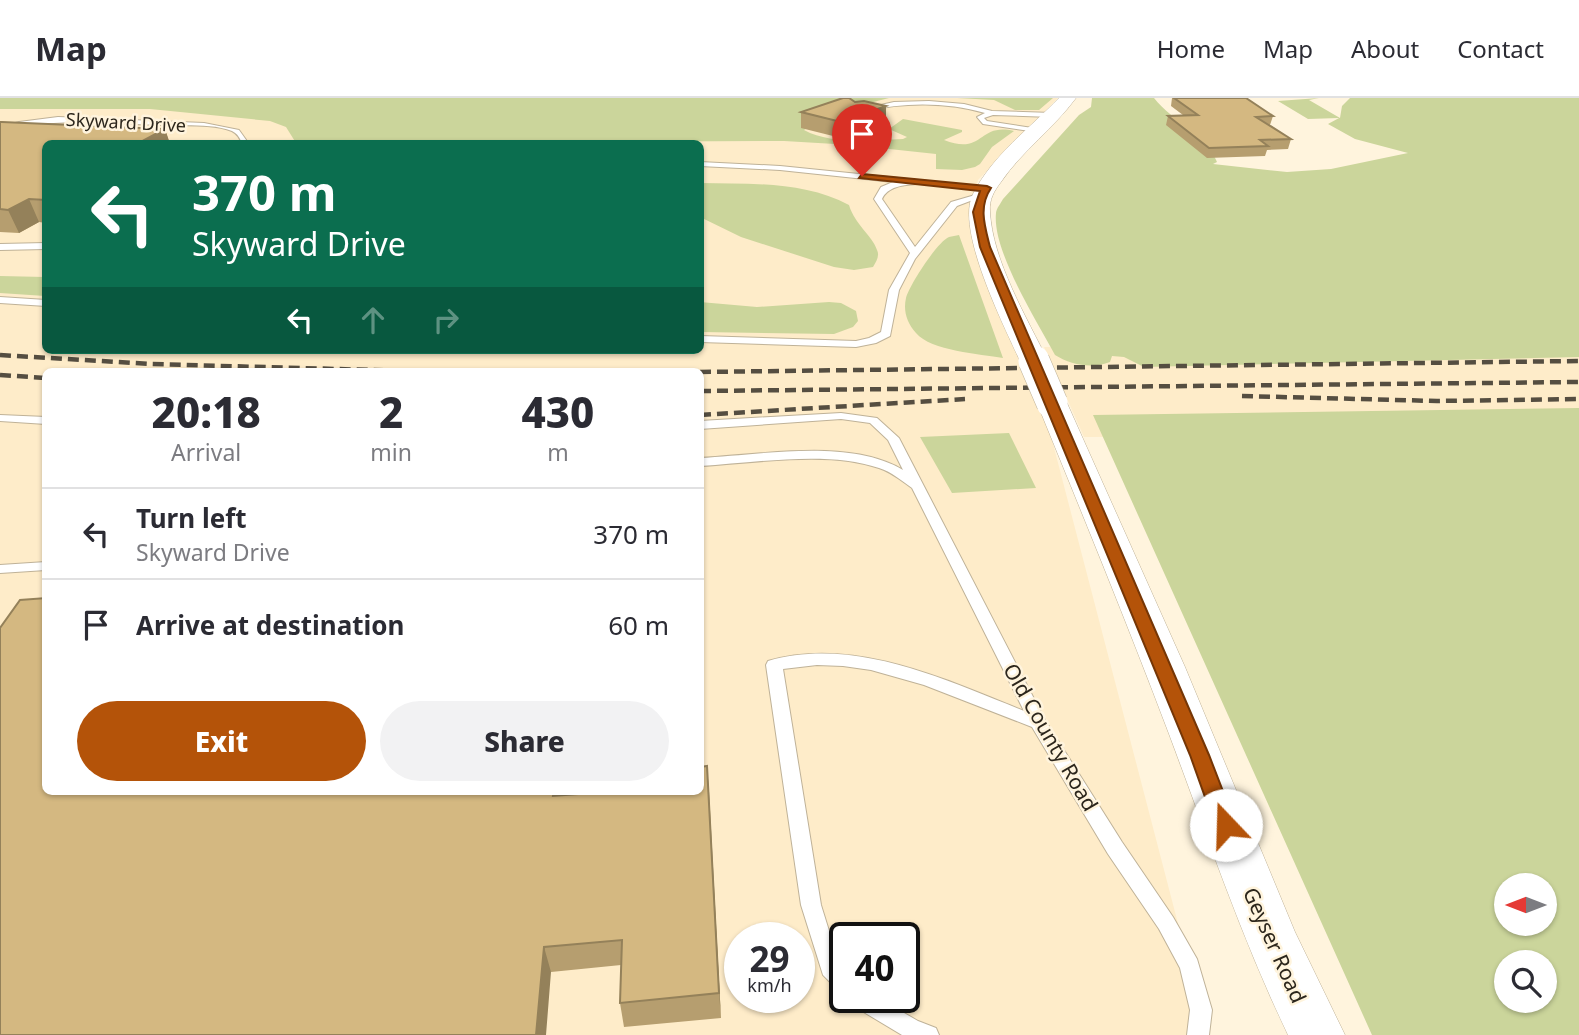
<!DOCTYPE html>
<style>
:root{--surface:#fff;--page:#f2f2f3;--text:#2b2b33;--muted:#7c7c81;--line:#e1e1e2;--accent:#b45309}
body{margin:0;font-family:"Noto Sans",sans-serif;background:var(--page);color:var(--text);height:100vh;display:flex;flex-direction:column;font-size:26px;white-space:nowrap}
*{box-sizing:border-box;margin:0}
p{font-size:23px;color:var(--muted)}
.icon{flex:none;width:38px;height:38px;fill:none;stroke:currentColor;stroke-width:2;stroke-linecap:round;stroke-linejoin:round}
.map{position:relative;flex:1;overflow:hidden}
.panel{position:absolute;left:42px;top:270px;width:662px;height:427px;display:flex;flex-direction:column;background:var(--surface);border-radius:10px;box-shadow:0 2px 5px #0004}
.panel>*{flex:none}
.guide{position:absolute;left:42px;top:42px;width:662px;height:214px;border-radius:10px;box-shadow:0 2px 5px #0004;background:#0b6e4f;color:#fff;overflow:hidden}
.needle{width:46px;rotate:270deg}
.buttons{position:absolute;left:1494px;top:775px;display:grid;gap:14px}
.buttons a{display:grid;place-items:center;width:63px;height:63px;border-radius:50%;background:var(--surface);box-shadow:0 2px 5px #0004;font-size:35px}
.speed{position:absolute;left:724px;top:824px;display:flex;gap:14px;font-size:35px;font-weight:700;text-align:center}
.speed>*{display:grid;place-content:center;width:91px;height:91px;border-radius:50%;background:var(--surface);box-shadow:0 2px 5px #0004;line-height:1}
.speed small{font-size:18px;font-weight:400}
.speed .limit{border:4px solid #111;border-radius:10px;background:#fff;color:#111}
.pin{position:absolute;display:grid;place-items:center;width:60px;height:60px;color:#fff;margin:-72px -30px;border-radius:50% 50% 50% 0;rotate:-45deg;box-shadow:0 0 7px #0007}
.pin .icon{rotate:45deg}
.me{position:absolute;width:77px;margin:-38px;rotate:339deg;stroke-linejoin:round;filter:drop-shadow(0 0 5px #0008)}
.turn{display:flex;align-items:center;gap:24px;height:147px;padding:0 35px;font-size:32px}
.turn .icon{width:91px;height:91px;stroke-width:2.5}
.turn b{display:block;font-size:49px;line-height:60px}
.lanes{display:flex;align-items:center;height:66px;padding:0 35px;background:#0003;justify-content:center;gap:35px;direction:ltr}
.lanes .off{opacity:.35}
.eta{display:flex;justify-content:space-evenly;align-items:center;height:119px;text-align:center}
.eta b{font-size:42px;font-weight:800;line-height:49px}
.cta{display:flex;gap:14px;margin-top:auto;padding:14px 35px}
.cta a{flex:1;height:80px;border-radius:42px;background:var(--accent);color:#fff;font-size:28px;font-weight:800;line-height:80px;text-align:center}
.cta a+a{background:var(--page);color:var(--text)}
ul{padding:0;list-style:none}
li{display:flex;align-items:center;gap:21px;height:91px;padding:0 35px;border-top:2px solid var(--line)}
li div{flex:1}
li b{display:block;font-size:26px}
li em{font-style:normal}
header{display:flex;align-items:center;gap:42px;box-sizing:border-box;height:98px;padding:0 35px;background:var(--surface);border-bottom:2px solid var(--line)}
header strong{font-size:33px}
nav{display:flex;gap:38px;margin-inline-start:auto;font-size:24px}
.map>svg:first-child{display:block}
.built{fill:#feecc9;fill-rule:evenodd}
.green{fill:#cbd59b;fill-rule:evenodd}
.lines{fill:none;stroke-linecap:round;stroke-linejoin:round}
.service-casing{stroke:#bfb298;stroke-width:2}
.tertiary-casing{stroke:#bfb298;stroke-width:1}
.service{fill:#fff;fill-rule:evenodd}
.tertiary{fill:#fff;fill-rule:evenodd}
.rail{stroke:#554e41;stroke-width:4.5;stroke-dasharray:11 6;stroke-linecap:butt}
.tertiary-bridge-casing{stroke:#bfb298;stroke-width:32;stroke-linecap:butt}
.tertiary-bridge{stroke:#fff;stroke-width:31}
.wall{fill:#b69e6f}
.shaded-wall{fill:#94815a}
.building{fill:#d4b881;stroke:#94815a;stroke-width:2}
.route{fill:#b45309;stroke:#753606;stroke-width:2}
.labels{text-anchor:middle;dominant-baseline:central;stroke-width:5;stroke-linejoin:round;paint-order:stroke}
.far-street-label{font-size:18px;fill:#2c261c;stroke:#fff4dd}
.street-label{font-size:21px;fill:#2c261c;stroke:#fff4dd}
</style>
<header>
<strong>Map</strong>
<nav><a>Home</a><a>Map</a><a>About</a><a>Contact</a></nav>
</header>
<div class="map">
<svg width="1579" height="937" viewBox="0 0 1579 937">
<rect width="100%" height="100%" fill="#fff4dd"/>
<path class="built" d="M 0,0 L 1058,0 L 978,82 L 968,120 L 1002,217 L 1051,338 L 1200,910 L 1194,937 L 0,937 ZM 46,46 L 700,46 L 700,252 L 46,252 ZM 46,273 L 700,273 L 700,693 L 46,693 ZM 740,840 L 800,840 L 800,900 L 740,900 ZM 845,840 L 905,840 L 905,900 L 845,900 Z
M 1579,242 L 1579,337 L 1084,339 L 1044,249 Z"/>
<path class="green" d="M 0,0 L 889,0 L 834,14 L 804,32 C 831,47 873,42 903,41 L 907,39 L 889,31 L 903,21 L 962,32 L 962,34 L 944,42 C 984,58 978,24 1014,33 L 992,49 L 980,66 L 975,69 L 962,72 L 936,71 L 936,56 L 852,47 L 784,43 L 296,45 L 286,29 L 270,23 L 150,11 L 0,11 Z
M 957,0 L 1053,0 L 1039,12 L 1015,12 L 994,2 Z
M 1092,0 L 1154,0 C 1172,23 1207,38 1217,64 L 1213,66 L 1287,74 L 1331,71 L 1408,55 L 1355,41 L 1328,26 L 1339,20 L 1308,21 L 1278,3 L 1319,0 L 1309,2 L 1340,20 L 1342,8 L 1350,0 L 1579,0 L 1579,259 L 1144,269 L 1124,259 L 1112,258 L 1110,264 C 1092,271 1071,267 1055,257 C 1037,223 992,153 996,115 C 996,111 1001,105 1003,101 L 1079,17 L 1091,9 Z
M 700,85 C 750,86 804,83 849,107 C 855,127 872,137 877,152 C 880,158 876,164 873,169 L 854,172 L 834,169 L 741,139 L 700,119 Z
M 959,137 L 1003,260 C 980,256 931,253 916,235 C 907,225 903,213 906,200 C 909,188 937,144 949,139 C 952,138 956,138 959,137 Z
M 0,178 L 45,179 L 45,198 L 0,195 Z
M 700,204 L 757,209 L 829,204 L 841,205 L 856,213 L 858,223 L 853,229 L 834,236 L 700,234 Z
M 1579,310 L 1579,937 L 1372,937 L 1093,317 ZM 1507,788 L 1545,788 L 1545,826 L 1507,826 ZM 1507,864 L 1545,864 L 1545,903 L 1507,903 Z
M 1009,335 L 1036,390 L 952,395 L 920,339 Z"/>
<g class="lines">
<defs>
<path id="service" d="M 929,3 L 964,6 L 992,13 L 1052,15 L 1055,17 L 1052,19 L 993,17 L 984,20 L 987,23 L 1039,31 L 1037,34 L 983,26 L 977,19 L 985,15 C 947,4 904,4 866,13 L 863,11 L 894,4 Z
M 58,19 L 204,25 L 239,32 L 249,46 L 242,46 C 240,40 238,36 232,33 C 212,25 183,28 162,27 C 107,26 54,19 0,33 L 0,29 L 19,24 Z
M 700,64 L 780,68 L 987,89 L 991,91 L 987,93 C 963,91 893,74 882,101 L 915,149 L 951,104 L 982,95 L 986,97 L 957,108 L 915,161 L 899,192 L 890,238 L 876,245 L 856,249 L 700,244 L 700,238 L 856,243 L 869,240 L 881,234 L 889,192 L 910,155 L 874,101 L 881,89 L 893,84 L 780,72 L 700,68 Z
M 46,145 L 46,151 L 0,152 L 0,146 Z
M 0,199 L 46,202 L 46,208 L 0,205 Z
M 841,315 L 877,320 L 899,340 L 1045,622 L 1122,744 L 1173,819 L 1197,861 L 1212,912 L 1209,937 L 1187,937 L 1190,912 L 1180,870 L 1159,831 L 1108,756 L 1032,629 L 924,587 L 871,572 L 843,568 L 817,567 L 783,571 L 821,807 L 839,865 L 845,871 L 845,895 L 838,892 L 823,877 L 801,807 L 766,567 L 768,563 C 854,538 946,582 1024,613 L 912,390 C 902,383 892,374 879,370 C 827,352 755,365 700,368 L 700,360 C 760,357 850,340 903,372 L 888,342 L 870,325 L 841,321 L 700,331 L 700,323 Z
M 0,317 L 46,319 L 46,326 L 0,323 Z
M 46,464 L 46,472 L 0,475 L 0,467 Z
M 848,900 L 878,900 L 918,923 L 936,930 L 939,937 L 902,937 L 852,907 Z"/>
<path id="tertiary" d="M 1059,0 L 1076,0 C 1054,30 1022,53 1001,84 C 994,93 989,102 990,113 C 992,162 1027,220 1048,263 L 1044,269 L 1034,271 L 1024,269 L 1020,263 C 1004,228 955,131 973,96 C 992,58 1030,30 1059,0 Z
M 1052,296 L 1062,299 L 1067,305 L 1185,569 L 1295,834 L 1345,937 L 1288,937 C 1241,839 1207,737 1169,636 C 1127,525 1082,415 1037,305 L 1042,299 Z"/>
</defs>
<use href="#service" class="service-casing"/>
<use href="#tertiary" class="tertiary-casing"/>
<use href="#service" class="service"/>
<use href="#tertiary" class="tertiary"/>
<path class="rail" d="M 0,257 L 151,266 L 411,273
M 700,274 L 1579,263
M 0,277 L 46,280
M 700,293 L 1579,284
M 1242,298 L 1437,303 L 1579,301
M 700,317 L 965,301"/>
<defs>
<path id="tertiary-bridge" d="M 1034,263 L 1052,305"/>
</defs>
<use href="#tertiary-bridge" class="tertiary-bridge-casing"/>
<use href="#tertiary-bridge" class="tertiary-bridge"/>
</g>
<path class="wall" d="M 1172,0 L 1246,0 L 1273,18 L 1270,27 L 1291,41 L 1288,51 L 1267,52 L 1265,58 L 1207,60 L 1166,27 L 1168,18 L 1183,17 L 1171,8 Z
M 855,4 L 886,8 L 886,23 L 841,40 L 801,30 L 801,14 Z
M 0,24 L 165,31 L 170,46 L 46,46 L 46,125 L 39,124 L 19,135 L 0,134 Z
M 707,668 L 721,920 L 624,929 L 620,905 L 621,867 L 551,874 L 46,693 L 561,693 L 561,698 L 700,693 Z"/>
<path class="shaded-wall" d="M 886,8 L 886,23 L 841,40 L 841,24 Z
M 165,31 L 170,46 L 137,46 Z
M 29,101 L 39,124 L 19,135 L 8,112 Z
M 707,668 L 709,693 L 721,920 L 719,895 Z
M 554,693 L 561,693 L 559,724 L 553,698 Z
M 544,849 L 551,874 L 546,937 L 536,937 Z"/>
<path class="building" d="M 843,0 L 849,0 L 855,4 L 864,3 L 886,8 L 841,24 L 801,14 Z
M 1174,0 L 1246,0 L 1273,18 L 1256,19 L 1291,41 L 1260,42 L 1268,48 L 1209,50 L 1168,18 L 1198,17 Z
M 0,24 L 2,24 L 165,31 L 137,46 L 46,46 L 46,102 L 29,101 L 8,112 L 0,111 Z
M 46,500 L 46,693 L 554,693 L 553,698 L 619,693 L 700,693 L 700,669 L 707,668 L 719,895 L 620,905 L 622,842 L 544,849 L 536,937 L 0,937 L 0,530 L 20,502 Z"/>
<path class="route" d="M 862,76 L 987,88 L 991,90 C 978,109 985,129 990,149 L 1209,657 L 1236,727 L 1233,733 L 1226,735 L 1219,733 L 1215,727 L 1190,657 L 980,149 L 973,114 L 980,93 L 859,80 Z"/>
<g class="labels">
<g class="far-street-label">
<text transform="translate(126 24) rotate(3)">Skyward Drive</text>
</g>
<g class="street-label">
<text transform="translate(1051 639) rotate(60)">Old County Road</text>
<text transform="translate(1275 847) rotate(66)">Geyser Road</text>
</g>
</g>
</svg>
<div class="buttons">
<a><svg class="needle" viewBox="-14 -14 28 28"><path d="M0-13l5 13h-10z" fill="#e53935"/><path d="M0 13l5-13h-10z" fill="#7c7c81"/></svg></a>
<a><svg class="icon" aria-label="search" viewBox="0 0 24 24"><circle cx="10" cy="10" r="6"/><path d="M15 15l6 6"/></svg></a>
</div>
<div class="speed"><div>29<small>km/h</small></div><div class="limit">40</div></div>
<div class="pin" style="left:862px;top:78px;background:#d93025"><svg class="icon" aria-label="arrive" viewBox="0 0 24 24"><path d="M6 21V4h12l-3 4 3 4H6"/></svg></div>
<svg class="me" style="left:1226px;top:727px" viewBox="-20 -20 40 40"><circle r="19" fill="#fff"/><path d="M0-13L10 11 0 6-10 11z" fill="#b45309"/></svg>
<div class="guide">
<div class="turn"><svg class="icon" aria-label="left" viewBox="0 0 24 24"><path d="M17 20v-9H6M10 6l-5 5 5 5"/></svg><div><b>370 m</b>Skyward Drive</div></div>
<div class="lanes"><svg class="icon" aria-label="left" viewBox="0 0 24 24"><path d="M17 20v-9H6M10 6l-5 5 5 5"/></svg><svg class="icon off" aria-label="ahead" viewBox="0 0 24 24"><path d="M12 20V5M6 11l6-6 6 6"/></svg><svg class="icon off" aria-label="right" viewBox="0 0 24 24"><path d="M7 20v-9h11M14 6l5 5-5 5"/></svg></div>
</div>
<section class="panel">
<div class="eta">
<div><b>20:18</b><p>Arrival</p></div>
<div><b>2</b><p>min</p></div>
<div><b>430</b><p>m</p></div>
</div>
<ul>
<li><svg class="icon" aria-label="left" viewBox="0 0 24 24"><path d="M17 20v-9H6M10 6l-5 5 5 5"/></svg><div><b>Turn left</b><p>Skyward Drive</p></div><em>370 m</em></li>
<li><svg class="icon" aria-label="arrive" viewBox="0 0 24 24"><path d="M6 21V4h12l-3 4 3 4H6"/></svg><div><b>Arrive at destination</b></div><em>60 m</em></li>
</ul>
<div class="cta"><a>Exit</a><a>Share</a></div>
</section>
</div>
